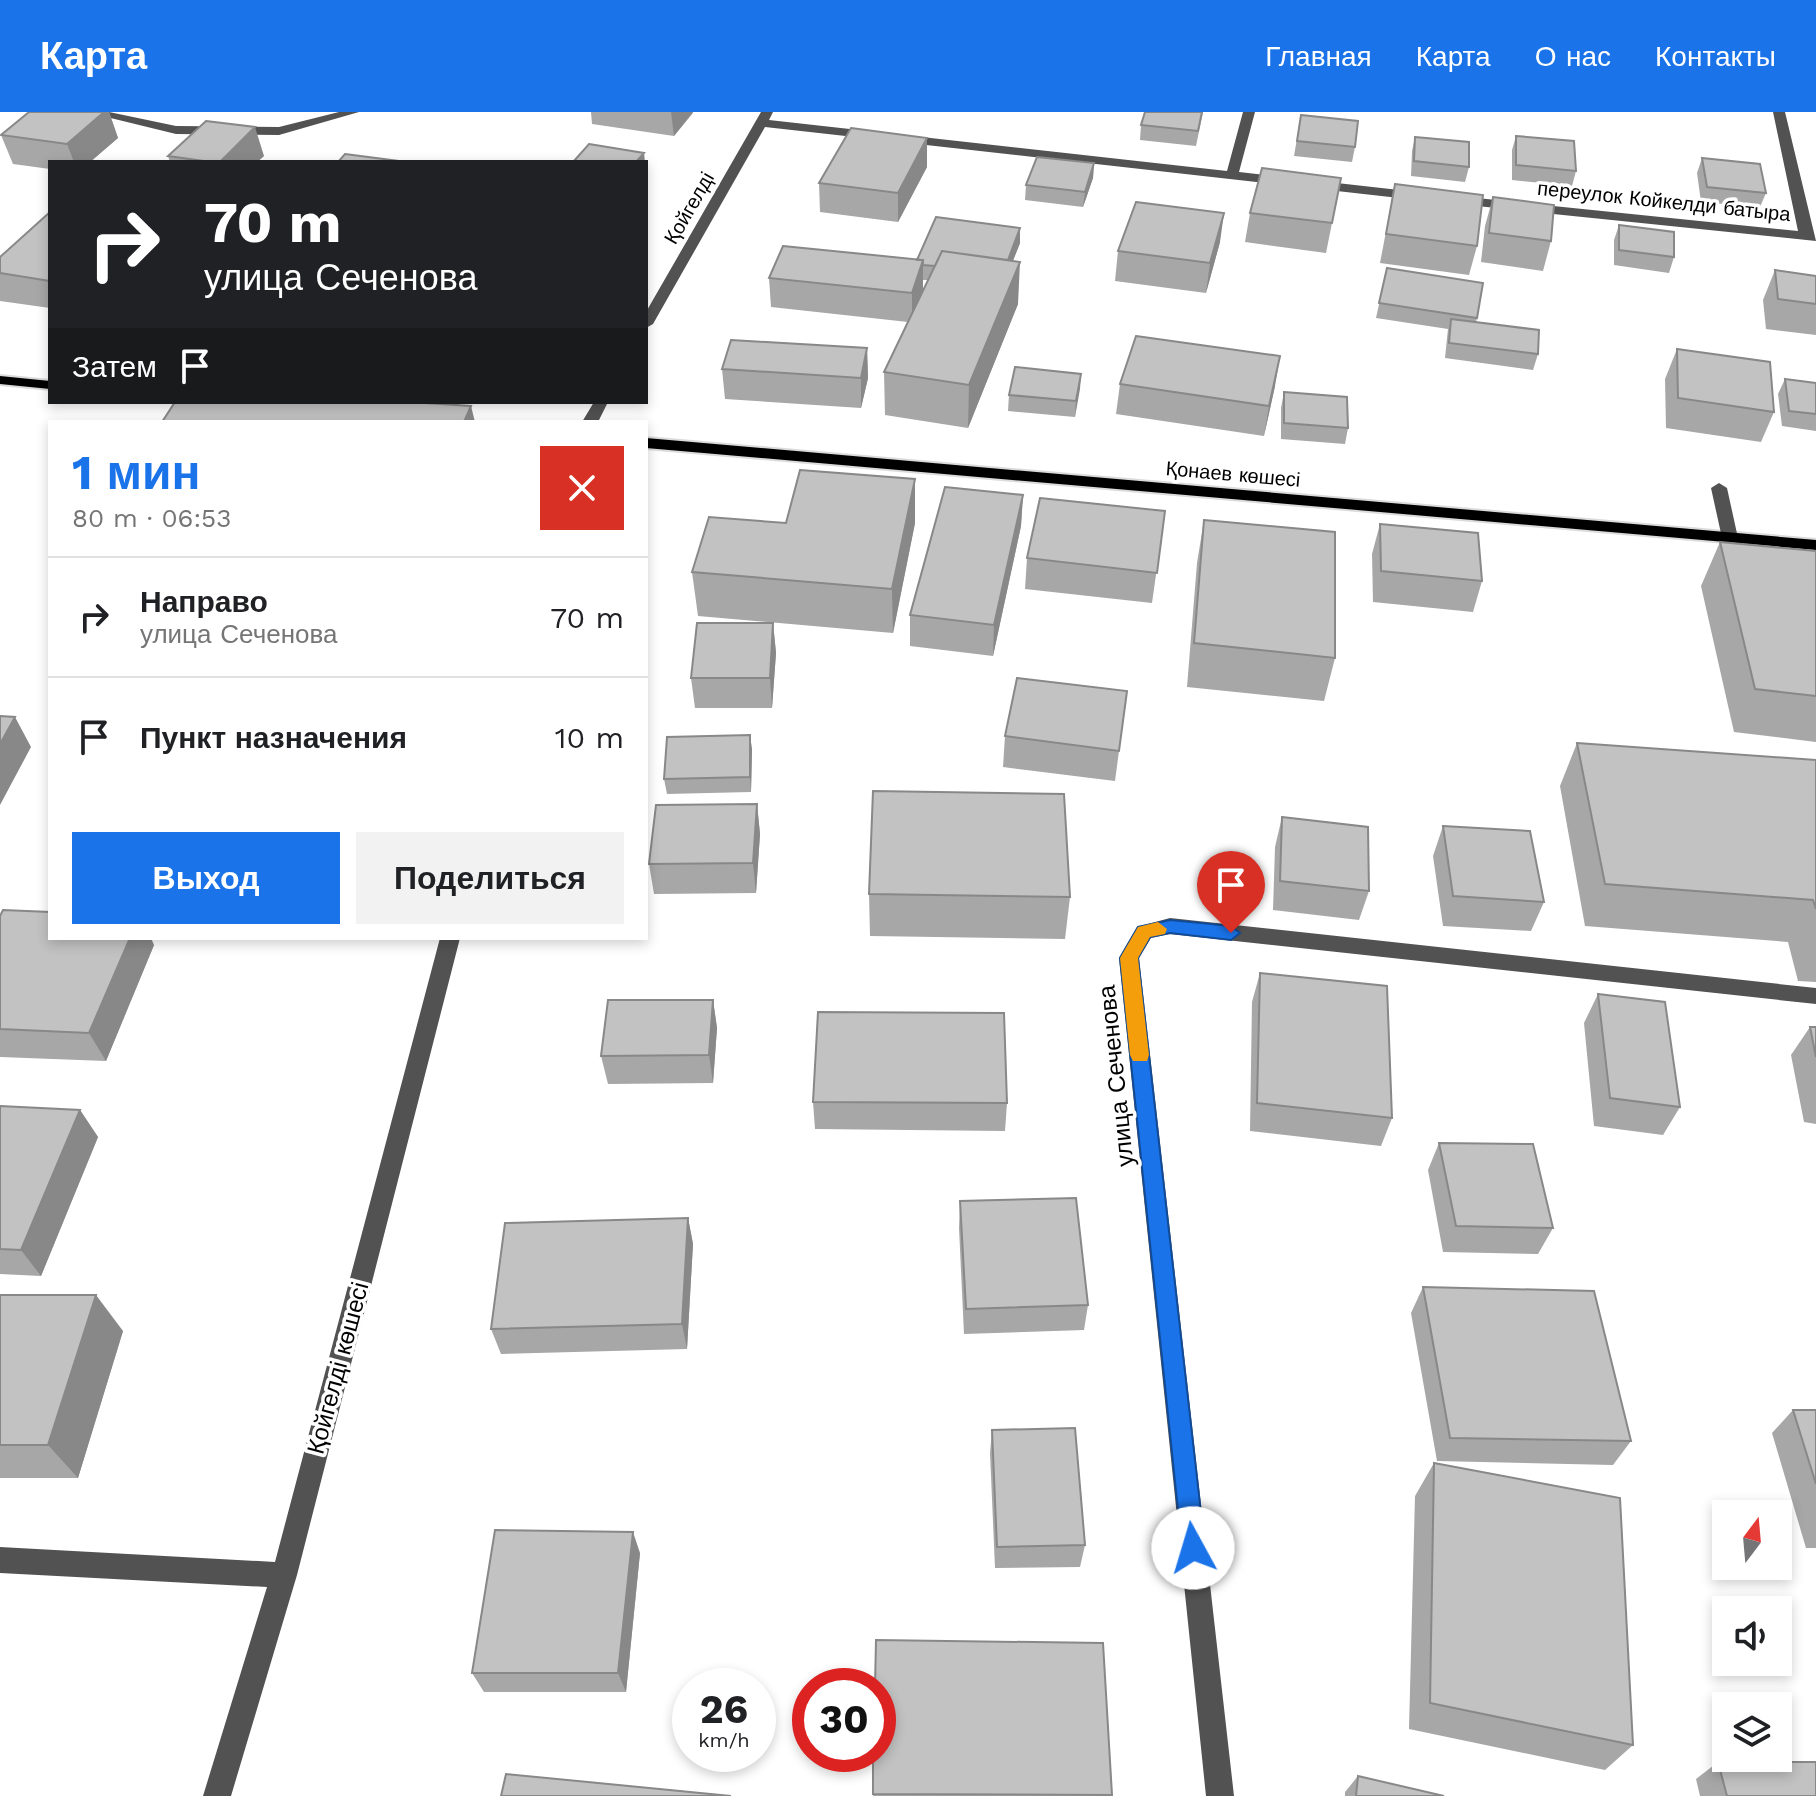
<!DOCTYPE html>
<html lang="ru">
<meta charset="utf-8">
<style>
:root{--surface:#fff;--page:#f2f2f2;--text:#202124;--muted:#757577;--line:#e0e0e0;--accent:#1a73e8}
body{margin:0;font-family:"Work Sans",sans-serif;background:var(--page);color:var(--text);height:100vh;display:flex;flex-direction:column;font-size:30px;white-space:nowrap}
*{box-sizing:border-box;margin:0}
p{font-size:26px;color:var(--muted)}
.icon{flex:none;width:44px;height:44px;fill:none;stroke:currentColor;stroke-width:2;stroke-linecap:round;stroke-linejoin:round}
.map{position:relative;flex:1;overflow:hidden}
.sheet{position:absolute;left:48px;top:308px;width:600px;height:520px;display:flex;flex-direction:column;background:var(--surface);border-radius:0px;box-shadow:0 4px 12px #0003}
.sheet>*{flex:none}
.top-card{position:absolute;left:48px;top:48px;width:600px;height:244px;border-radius:0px;box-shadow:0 4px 12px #0003;background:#202124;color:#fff;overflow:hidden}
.needle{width:52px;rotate:16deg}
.controls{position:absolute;left:1712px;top:1388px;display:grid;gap:16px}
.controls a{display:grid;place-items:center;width:80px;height:80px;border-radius:0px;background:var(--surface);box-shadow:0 4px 12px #0003;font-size:40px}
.speed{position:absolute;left:672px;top:1556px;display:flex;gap:16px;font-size:40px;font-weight:700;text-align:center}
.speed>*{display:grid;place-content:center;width:104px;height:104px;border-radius:50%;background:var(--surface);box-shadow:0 4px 12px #0003;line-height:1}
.speed small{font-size:20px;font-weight:400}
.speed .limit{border:12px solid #d22;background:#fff;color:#111}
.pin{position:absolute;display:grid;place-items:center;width:68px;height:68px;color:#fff;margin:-82px -34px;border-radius:50% 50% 50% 0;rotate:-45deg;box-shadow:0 0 8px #0007}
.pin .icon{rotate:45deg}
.me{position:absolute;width:88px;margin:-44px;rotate:354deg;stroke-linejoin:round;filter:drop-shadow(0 0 6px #0008)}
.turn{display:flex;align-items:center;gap:28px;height:168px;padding:0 24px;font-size:36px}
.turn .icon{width:104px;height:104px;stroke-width:2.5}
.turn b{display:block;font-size:56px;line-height:68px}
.then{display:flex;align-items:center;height:76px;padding:0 24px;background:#0003;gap:16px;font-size:30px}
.round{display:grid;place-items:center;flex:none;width:84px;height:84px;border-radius:0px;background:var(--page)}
.head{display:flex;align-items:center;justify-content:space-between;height:136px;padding:0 24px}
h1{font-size:48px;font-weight:700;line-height:60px;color:var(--accent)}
.button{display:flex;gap:16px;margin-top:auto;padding:16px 24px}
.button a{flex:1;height:92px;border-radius:0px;background:var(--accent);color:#fff;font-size:32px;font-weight:700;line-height:92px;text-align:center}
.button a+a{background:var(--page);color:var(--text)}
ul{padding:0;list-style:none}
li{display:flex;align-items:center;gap:24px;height:120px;padding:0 24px;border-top:2px solid var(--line)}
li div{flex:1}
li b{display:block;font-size:30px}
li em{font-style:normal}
header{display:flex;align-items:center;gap:48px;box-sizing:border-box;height:112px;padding:0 40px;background:var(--accent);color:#fff}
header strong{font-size:38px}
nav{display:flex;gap:44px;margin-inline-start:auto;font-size:28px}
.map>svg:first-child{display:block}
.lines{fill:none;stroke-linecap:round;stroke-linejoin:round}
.major-casing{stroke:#dbdbdb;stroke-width:4}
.minor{fill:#525252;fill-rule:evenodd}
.major{fill:#000;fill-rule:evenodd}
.wall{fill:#a7a7a7;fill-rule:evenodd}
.shaded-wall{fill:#888}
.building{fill:#c2c2c2;stroke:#888;stroke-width:2}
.route{fill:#1a73e8;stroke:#114b97;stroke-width:2}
.slow{fill:#f59e0b}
.labels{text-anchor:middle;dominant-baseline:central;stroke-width:7;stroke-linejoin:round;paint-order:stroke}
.far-street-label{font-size:20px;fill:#000;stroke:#fff}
.street-label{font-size:24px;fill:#000;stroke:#fff}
</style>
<header>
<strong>Карта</strong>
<nav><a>Главная</a><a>Карта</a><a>О нас</a><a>Контакты</a></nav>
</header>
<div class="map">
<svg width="1816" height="1684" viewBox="0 0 1816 1684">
<rect width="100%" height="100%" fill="#fff"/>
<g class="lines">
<defs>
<path id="major" d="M 0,264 L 50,269 L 50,277 L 0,272 Z
M 646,326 L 1816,428 L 1816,438 L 646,336 Z"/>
</defs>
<use href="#major" class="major-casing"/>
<path class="minor" d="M 86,0 L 109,0 L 176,14 L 279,15 L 339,0 L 359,0 L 279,23 L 176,22 Z
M 761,0 L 773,0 L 769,8 L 1227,59 L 1243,0 L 1255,0 L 1239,60 L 1417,80 L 1424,84 L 1417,88 L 765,15 L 653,212 L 646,216 L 646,200 Z
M 1773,0 L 1785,0 L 1816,129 L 1457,92 L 1450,88 L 1457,84 L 1798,119 Z
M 594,290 L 608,290 L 598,310 L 582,310 Z
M 1719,371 L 1727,376 L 1738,426 L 1730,431 L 1722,426 L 1711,376 Z
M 1170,806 L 1816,876 L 1816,892 L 1170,822 L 1151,826 L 1139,846 L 1234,1684 L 1206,1684 L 1119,846 L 1137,815 Z
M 440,826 L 460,826 L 297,1463 L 231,1684 L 203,1684 L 267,1475 L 0,1461 L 0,1435 L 275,1450 Z"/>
<use href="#major" class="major"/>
</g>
<path class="wall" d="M 29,0 L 109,0 L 118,26 L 90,50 L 50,50 L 50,57 L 13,52 L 1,23 Z
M 591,0 L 693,0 L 693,1 L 674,24 L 592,12 Z
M 1203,0 L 1196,34 L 1140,28 L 1141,13 Z
M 1301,3 L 1355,35 L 1352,50 L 1294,44 Z
M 1516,24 L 1576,59 L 1572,74 L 1512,68 L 1512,38 Z
M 1415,25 L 1469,55 L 1465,70 L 1411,64 L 1412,39 Z
M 927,26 L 927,55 L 898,110 L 820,100 L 819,71 Z
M 168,44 L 264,44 L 257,50 L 170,50 Z
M 1702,46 L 1766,81 L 1760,95 L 1701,90 L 1697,61 Z
M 1094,51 L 1093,66 L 1083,95 L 1025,88 L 1026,73 Z
M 1341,66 L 1326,141 L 1245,130 L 1250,101 Z
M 1395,72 L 1477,134 L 1469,163 L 1380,151 Z
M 1493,85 L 1551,129 L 1543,159 L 1481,150 L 1485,114 Z
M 50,100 L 50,196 L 0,189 L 0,145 Z
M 1619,113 L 1674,145 L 1669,161 L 1614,153 L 1614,128 Z
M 1220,130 L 1206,181 L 1115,169 L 1118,139 Z
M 1020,131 L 1013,149 L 1018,192 L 968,316 L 885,303 L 884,260 L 908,210 L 771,195 L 769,166 L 917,148 ZM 923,168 L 928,168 L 923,178 Z
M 1387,156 L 1477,206 L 1476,210 L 1538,242 L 1533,258 L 1445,246 L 1448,217 L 1376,206 Z
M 1775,158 L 1816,164 L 1816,223 L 1766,217 L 1763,188 Z
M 867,236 L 868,266 L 861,296 L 725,287 L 722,257 Z
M 1677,237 L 1774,300 L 1761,330 L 1666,316 L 1665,267 Z
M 1081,262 L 1075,305 L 1008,299 L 1009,283 Z
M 1785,267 L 1816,271 L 1816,319 L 1782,314 L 1778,282 Z
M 1120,272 L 1275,274 L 1264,324 L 1116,302 Z
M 1284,280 L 1348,316 L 1345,332 L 1281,327 L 1281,296 Z
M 915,367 L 915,411 L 893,521 L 698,504 L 692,460 L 786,411 Z
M 1023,383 L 1021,414 L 993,544 L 910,534 L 910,503 Z
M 1165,399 L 1152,491 L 1025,477 L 1027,446 Z
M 1204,408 L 1335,546 L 1324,589 L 1187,575 L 1197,451 Z
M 1380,412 L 1482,469 L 1473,500 L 1373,490 L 1372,442 Z
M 1720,430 L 1816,439 L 1816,630 L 1734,620 L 1701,474 Z
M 773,511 L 776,541 L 772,596 L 695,596 L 691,566 Z
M 1127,579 L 1115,669 L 1003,655 L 1005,624 Z
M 750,623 L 752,638 L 751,680 L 667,682 L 664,667 Z
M 1577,631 L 1816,648 L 1816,870 L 1798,869 L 1788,830 L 1585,814 L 1560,674 Z
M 757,692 L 760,722 L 756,781 L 654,782 L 649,752 Z
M 1282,705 L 1369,779 L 1359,808 L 1273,798 L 1275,735 Z
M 1443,714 L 1544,790 L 1531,819 L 1443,814 L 1433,744 Z
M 869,782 L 1070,785 L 1065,827 L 870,824 Z
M 0,804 L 154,833 L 106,949 L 0,945 Z
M 1260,861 L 1392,1006 L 1381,1034 L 1250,1019 L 1252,890 Z
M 1598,882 L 1680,995 L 1663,1023 L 1594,1014 L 1584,911 Z
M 713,888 L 717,916 L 713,971 L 608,972 L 601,944 Z
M 1810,915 L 1816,915 L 1816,1012 L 1804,1010 L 1791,943 Z
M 813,990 L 1007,991 L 1005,1019 L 815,1017 Z
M 0,994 L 80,998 L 98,1025 L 41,1164 L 0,1162 Z
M 1439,1031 L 1553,1116 L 1538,1142 L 1443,1140 L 1428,1058 Z
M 960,1089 L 1088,1193 L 1084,1218 L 964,1222 L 959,1116 Z
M 688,1106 L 693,1132 L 687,1237 L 501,1242 L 491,1217 Z
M 1423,1175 L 1631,1329 L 1613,1353 L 1437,1349 L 1411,1201 Z
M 0,1183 L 123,1219 L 78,1366 L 0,1366 Z
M 1793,1298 L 1816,1298 L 1816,1436 L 1806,1436 L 1772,1321 Z
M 992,1318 L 1085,1433 L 1080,1455 L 995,1456 L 990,1341 Z
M 1434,1351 L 1633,1633 L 1605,1658 L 1409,1617 L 1415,1384 Z
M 640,1441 L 626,1580 L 484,1580 L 472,1561 Z
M 1103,1531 L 1112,1684 L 873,1684 L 873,1642 Z
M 1718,1650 L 1816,1684 L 1700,1684 L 1696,1667 Z
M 1358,1664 L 1444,1684 L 1345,1684 L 1345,1680 Z"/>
<path class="shaded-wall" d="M 104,0 L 109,0 L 118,26 L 90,50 L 74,50 L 67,32 Z
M 671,0 L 693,0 L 674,24 Z
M 255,15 L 264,44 L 257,50 L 220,50 Z
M 927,26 L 927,55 L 898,110 L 898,81 Z
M 644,41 L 645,50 L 636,50 Z
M 1094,51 L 1093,66 L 1083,95 L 1085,80 Z
M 1224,101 L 1220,130 L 1206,181 L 1210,151 Z
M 1020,116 L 1020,131 L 1001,178 L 1002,163 Z
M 923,148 L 923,178 L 912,210 L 912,181 Z
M 1020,150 L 1018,192 L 968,316 L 969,273 Z
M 867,236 L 868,266 L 861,296 L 861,266 Z
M 1280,244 L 1275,274 L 1264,324 L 1269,294 Z
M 1081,262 L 1080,277 L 1075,305 L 1076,289 Z
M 471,294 L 475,310 L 464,310 Z
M 915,367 L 915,411 L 893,521 L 892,477 Z
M 1023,383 L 1021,414 L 993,544 L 994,513 Z
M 773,511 L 776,541 L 772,596 L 770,566 Z
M 15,605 L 31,635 L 0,693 L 0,632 Z
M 750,623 L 752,638 L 751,680 L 750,665 Z
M 757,692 L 760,722 L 756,781 L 753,751 Z
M 130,826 L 151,826 L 154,833 L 106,949 L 89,921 Z
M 713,888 L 717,916 L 713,971 L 709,943 Z
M 80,998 L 98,1025 L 41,1164 L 21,1138 Z
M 688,1106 L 693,1132 L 687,1237 L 682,1212 Z
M 96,1183 L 123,1219 L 78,1366 L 48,1333 Z
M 633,1420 L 640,1441 L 626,1580 L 618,1561 Z"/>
<path class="building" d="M 29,0 L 104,0 L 67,32 L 1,23 Z
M 1145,0 L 1202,0 L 1198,19 L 1141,13 Z
M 1301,3 L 1358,9 L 1355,35 L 1297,29 Z
M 206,9 L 255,15 L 220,50 L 211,50 L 168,44 Z
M 851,16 L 927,26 L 898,81 L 819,71 Z
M 1516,24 L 1574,29 L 1576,59 L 1516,53 Z
M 1415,25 L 1469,30 L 1469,55 L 1414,49 Z
M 589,32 L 644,41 L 636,50 L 573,50 Z
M 345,42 L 399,49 L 398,50 L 338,50 Z
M 1037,45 L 1094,51 L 1085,80 L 1026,73 Z
M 1702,46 L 1760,52 L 1766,81 L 1707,75 Z
M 1262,56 L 1341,66 L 1332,111 L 1250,101 Z
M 1395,72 L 1483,83 L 1477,134 L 1386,122 Z
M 1493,85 L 1554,93 L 1551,129 L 1489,121 Z
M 1136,90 L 1224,101 L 1210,151 L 1118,139 Z
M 50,100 L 50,169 L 0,161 L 0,145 Z
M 936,105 L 1020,116 L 1008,148 L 942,139 L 935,154 L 923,153 L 923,148 L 917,148 Z
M 1619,113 L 1674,120 L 1674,145 L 1619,138 Z
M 783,134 L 923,148 L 912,181 L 769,166 Z
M 942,139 L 1020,150 L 969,273 L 884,260 Z
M 1387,156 L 1483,171 L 1477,206 L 1379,191 Z
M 1775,158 L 1816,164 L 1816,192 L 1778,187 Z
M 1451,207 L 1539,218 L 1538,242 L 1449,231 Z
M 1136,224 L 1280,244 L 1269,294 L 1120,272 Z
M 731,228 L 867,236 L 861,266 L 722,257 Z
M 1677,237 L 1770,250 L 1774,300 L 1678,286 Z
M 1015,255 L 1081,262 L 1076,289 L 1009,283 Z
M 1785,267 L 1816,271 L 1816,302 L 1789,299 Z
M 1284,280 L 1347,285 L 1348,316 L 1284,311 Z
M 175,290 L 410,290 L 471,294 L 464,310 L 162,310 Z
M 800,358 L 915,367 L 892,477 L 692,460 L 709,405 L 786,411 Z
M 945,375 L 1023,383 L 994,513 L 910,503 Z
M 1040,386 L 1165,399 L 1157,461 L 1027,446 Z
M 1204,408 L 1335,420 L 1335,546 L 1194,531 Z
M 1380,412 L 1478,421 L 1482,469 L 1381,459 Z
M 1720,430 L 1816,439 L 1816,584 L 1755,577 Z
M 697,511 L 773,511 L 770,566 L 691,566 Z
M 1017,566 L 1127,579 L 1119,639 L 1005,624 Z
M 0,604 L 15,605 L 0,632 Z
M 750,623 L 750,665 L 664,667 L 667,625 Z
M 1577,631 L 1816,648 L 1816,797 L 1813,788 L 1605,772 Z
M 873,679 L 1064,682 L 1070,785 L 869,782 Z
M 757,692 L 753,751 L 649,752 L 656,693 Z
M 1282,705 L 1368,715 L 1369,779 L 1280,769 Z
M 1443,714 L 1530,719 L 1544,790 L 1453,784 Z
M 3,798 L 50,800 L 50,826 L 130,826 L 89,921 L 0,917 L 0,804 Z
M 1260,861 L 1387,874 L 1392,1006 L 1257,991 Z
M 1598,882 L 1665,890 L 1680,995 L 1610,986 Z
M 608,888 L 713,888 L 709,943 L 601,944 Z
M 818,900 L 1004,901 L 1007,991 L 813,990 Z
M 1810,915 L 1816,915 L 1816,945 Z
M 0,994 L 80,998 L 21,1138 L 0,1137 Z
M 1439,1031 L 1533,1032 L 1553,1116 L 1456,1114 Z
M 1076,1086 L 1088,1193 L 966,1197 L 960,1089 Z
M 688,1106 L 682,1212 L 491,1217 L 505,1111 Z
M 1423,1175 L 1594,1179 L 1631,1329 L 1450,1326 Z
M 0,1183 L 96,1183 L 48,1333 L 0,1333 Z
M 1793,1298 L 1816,1298 L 1816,1372 Z
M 1075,1316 L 1085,1433 L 997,1435 L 992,1318 Z
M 1434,1351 L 1620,1386 L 1633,1633 L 1430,1591 Z
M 495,1418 L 633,1420 L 618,1561 L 472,1561 Z
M 876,1528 L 1103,1531 L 1112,1683 L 873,1682 L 873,1642 L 878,1642 L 878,1574 L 875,1574 Z
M 1718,1650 L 1816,1650 L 1816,1684 L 1727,1684 Z
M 506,1662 L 731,1684 L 501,1684 Z
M 1358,1664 L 1444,1684 L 1356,1684 Z"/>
<path class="route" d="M 1170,808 L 1231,814 L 1240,821 L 1231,828 L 1170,821 L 1150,825 L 1138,846 L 1205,1436 L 1201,1444 L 1193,1447 L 1185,1444 L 1182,1436 L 1120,846 L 1138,815 Z"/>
<path class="slow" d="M 1158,810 L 1167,817 L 1165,822 L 1150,825 L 1138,846 L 1149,943 L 1147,949 L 1133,949 L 1130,943 L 1120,846 L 1138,815 Z"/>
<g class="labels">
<g class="far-street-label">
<text transform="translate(1664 89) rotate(6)">переулок Койкелди батыра</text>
<text transform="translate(689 96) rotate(-60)">Қойгелді</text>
<text transform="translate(1233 362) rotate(5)">Қонаев көшесі</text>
</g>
<g class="street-label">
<text transform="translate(1116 964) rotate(-96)">улица Сеченова</text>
<text transform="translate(338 1256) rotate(-75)">Қойгелді көшесі</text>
</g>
</g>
</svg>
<div class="controls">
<a><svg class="needle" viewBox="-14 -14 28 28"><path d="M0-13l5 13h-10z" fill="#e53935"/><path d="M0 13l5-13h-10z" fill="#757577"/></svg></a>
<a><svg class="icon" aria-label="sound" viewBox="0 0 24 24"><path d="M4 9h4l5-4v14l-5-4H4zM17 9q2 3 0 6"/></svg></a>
<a><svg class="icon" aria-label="layers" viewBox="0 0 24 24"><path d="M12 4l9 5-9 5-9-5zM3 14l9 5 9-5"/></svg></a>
</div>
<div class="speed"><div>26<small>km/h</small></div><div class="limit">30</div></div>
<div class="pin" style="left:1231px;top:821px;background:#d93025"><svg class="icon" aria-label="arrive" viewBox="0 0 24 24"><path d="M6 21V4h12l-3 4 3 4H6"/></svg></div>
<svg class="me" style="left:1193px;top:1436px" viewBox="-20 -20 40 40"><circle r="19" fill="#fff"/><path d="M0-13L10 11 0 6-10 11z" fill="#1a73e8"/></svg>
<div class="top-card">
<div class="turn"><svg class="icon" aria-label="right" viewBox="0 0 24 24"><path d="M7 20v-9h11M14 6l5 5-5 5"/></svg><div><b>70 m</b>улица Сеченова</div></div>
<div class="then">Затем<svg class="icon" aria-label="arrive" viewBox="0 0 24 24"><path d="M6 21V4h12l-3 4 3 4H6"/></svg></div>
</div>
<section class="sheet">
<div class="head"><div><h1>1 мин</h1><p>80 m · 06:53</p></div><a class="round" style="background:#d93025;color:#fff"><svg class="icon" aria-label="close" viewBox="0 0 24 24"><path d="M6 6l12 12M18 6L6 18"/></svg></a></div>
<ul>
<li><svg class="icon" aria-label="right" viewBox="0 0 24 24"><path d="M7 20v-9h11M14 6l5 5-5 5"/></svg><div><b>Направо</b><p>улица Сеченова</p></div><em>70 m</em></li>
<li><svg class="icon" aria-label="arrive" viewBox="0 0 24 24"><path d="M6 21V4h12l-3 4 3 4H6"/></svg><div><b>Пункт назначения</b></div><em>10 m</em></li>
</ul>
<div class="button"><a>Выход</a><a>Поделиться</a></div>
</section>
</div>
